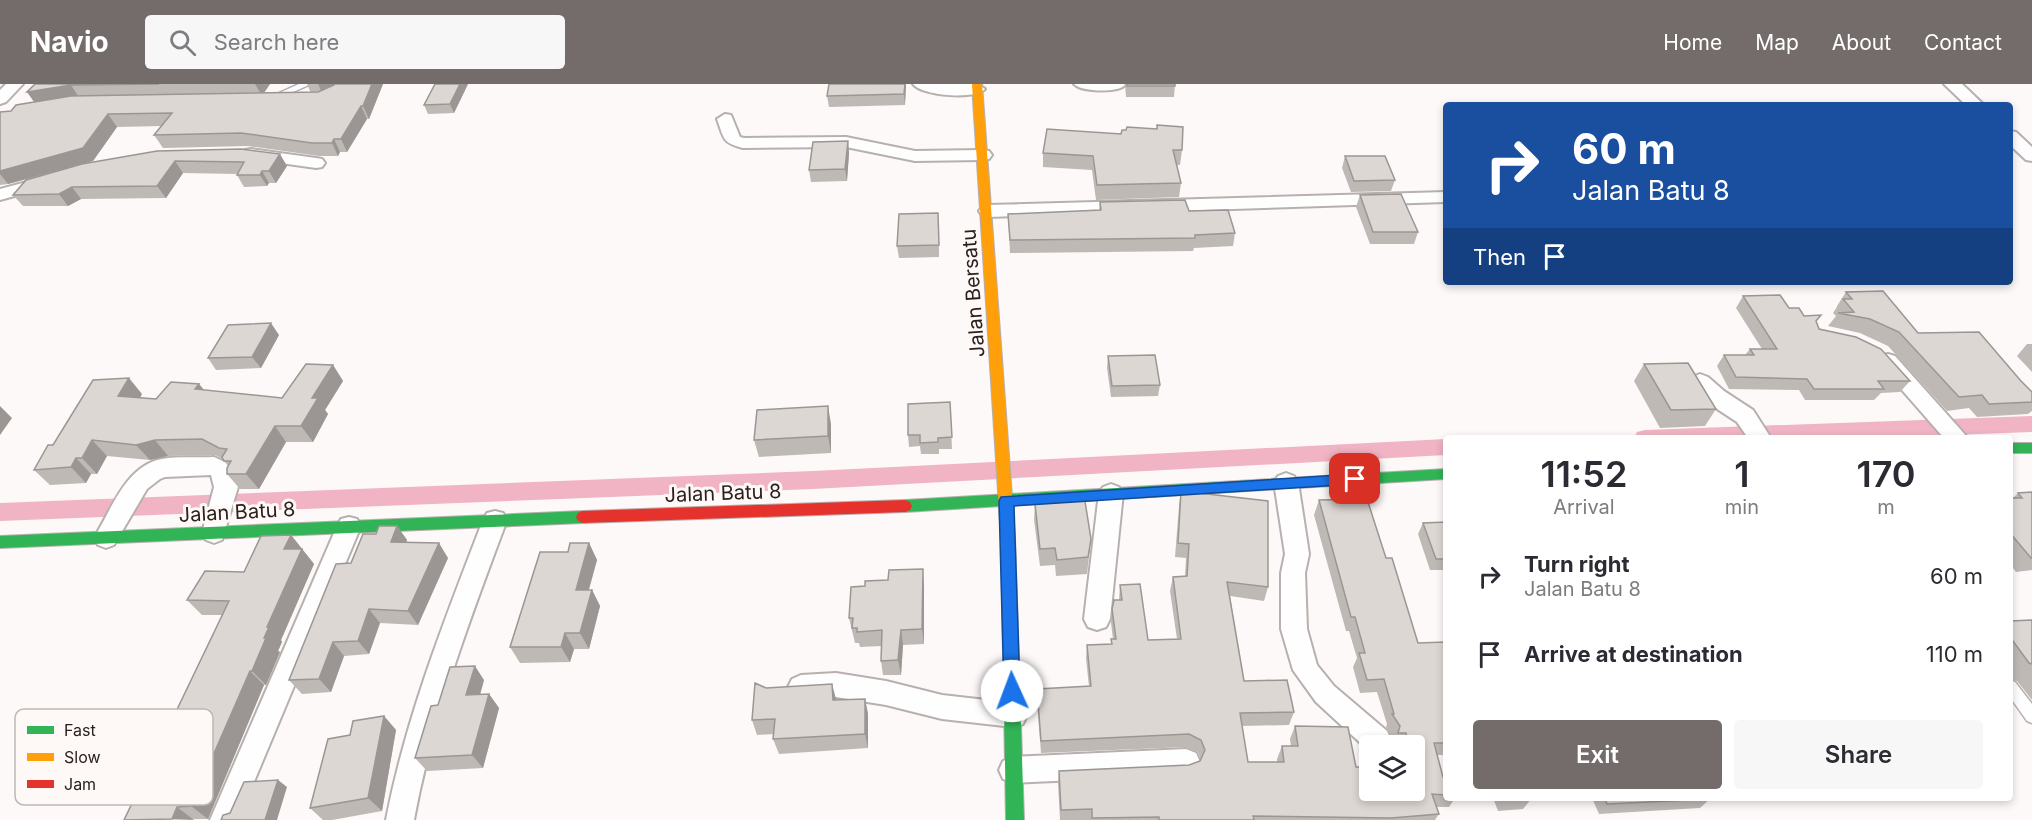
<!DOCTYPE html>
<style>
:root{--surface:#fff;--page:#f7f7f7;--text:#2b2b33;--muted:#7c7c81;--accent:#746c6a}
body{margin:0;font-family:Inter,sans-serif;background:var(--page);color:var(--text);height:100vh;display:flex;flex-direction:column;font-size:22px;white-space:nowrap}
*{box-sizing:border-box;margin:0}
p{font-size:20px;color:var(--muted)}
.icon{flex:none;width:33px;height:33px;fill:none;stroke:currentColor;stroke-width:2;stroke-linecap:round;stroke-linejoin:round}
.map{position:relative;flex:1;overflow:hidden}
.sheet{position:absolute;left:1443px;top:351px;width:570px;height:366px;display:flex;flex-direction:column;background:var(--surface);border-radius:6px;box-shadow:0 3px 9px #0003}
.sheet>*{flex:none}
.top-card{position:absolute;left:1443px;top:18px;width:570px;height:183px;border-radius:6px;box-shadow:0 3px 9px #0003;background:#1a4fa0;color:#fff;overflow:hidden}
.controls{position:absolute;left:1359px;top:651px;display:grid;gap:12px}
.controls a{display:grid;place-items:center;width:66px;height:66px;border-radius:6px;background:var(--surface);box-shadow:0 3px 9px #0003;font-size:30px}
.pin{position:absolute;display:grid;place-items:center;width:51px;height:51px;color:#fff;margin:-26px;border-radius:12px;box-shadow:0 3px 9px #0006}
.me{position:absolute;width:66px;margin:-33px;rotate:358deg;stroke-linejoin:round;filter:drop-shadow(0 0 4px #0008)}
.turn{display:flex;align-items:center;gap:21px;height:126px;padding:0 30px;font-size:27px}
.turn .icon{width:78px;height:78px;stroke-width:2.5}
.turn b{display:block;font-size:42px;line-height:51px}
.then{display:flex;align-items:center;height:57px;padding:0 30px;background:#0003;gap:12px;font-size:22px}
.eta{display:flex;justify-content:space-evenly;align-items:center;height:102px;text-align:center}
.eta b{font-size:36px;font-weight:600;line-height:42px}
.button{display:flex;gap:12px;margin-top:auto;padding:12px 30px}
.button a{flex:1;height:69px;border-radius:6px;background:var(--accent);color:#fff;font-size:24px;font-weight:600;line-height:69px;text-align:center}
.button a+a{background:var(--page);color:var(--text)}
ul{padding:0;list-style:none}
li{display:flex;align-items:center;gap:18px;height:78px;padding:0 30px}
li div{flex:1}
li b{display:block;font-size:22px}
li em{font-style:normal}
header{display:flex;align-items:center;gap:36px;box-sizing:border-box;height:84px;padding:0 30px;background:var(--accent);color:#fff}
header strong{font-size:28px}
nav{display:flex;gap:33px;margin-inline-start:auto;font-size:21px}
.search{width:420px;height:54px;background:var(--page);display:flex;align-items:center;gap:15px;box-sizing:border-box;padding:0 21px;border-radius:6px;color:var(--muted);font-size:22px}
.map>svg:first-child{display:block}
.lines{fill:none;stroke-linecap:round;stroke-linejoin:round}
.canal{fill:#f0b4c4;fill-rule:evenodd}
.lane-casing{stroke:#b7b0ae;stroke-width:3}
.street-casing{stroke:#b7b0ae;stroke-width:4}
.fast-casing{stroke:#b7b0ae;stroke-width:2}
.slow-casing{stroke:#b7b0ae;stroke-width:2}
.jam-casing{stroke:#b7b0ae;stroke-width:2}
.lane{fill:#fffefe;fill-rule:evenodd}
.street{fill:#fffefe;fill-rule:evenodd}
.fast{fill:#30b455;fill-rule:evenodd}
.slow{fill:#ff9f0a;fill-rule:evenodd}
.jam{fill:#e5322d;fill-rule:evenodd}
.wall{fill:#beb9b5}
.shaded-wall{fill:#9b9694}
.building{fill:#ddd7d3;stroke:#9b9694;stroke-width:1.5}
.route{fill:#1a73e8;stroke:#114b97;stroke-width:1.5}
.labels{text-anchor:middle;dominant-baseline:central;stroke-width:6;stroke-linejoin:round;paint-order:stroke}
.street-label{font-size:20px;fill:#2a201d;stroke:#fef8f7}
.key{fill:#fef8f7;stroke:#beb7b6;stroke-width:1.5}
.key-label{font-size:16px;fill:#2a201d}
</style>
<header>
<strong>Navio</strong>
<div class="search"><svg class="icon" aria-label="search" viewBox="0 0 24 24"><circle cx="10" cy="10" r="6"/><path d="M15 15l6 6"/></svg>Search here</div>
<nav><a>Home</a><a>Map</a><a>About</a><a>Contact</a></nav>
</header>
<div class="map">
<svg width="2032" height="736" viewBox="0 0 2032 736">
<rect width="100%" height="100%" fill="#fdf9f8"/>
<g class="lines">
<path class="canal" d="M 2032,332 L 2032,348 L 1872,354 L 1634,354 L 1637,348 L 1645,346 Z
M 1446,355 L 1446,371 L 813,405 L 0,437 L 0,419 L 813,387 Z"/>
<defs>
<path id="lane" d="M 299,0 L 311,0 L 273,17 L 266,15 Z
M 2010,596 L 2015,598 L 2032,620 L 2032,639 L 2027,637 L 2010,613 Z"/>
<path id="street" d="M 6,0 L 23,0 L 6,18 L 0,20 L 0,6 Z
M 913,0 L 977,0 L 985,5 C 976,16 922,12 913,0 Z
M 1074,0 L 1124,0 L 1125,1 C 1118,9 1081,8 1074,0 Z
M 1944,0 L 1962,0 L 1984,21 L 1966,21 Z
M 725,30 L 731,31 L 740,53 L 744,54 L 846,53 L 915,67 L 983,66 L 989,67 L 992,71 L 989,75 L 983,76 L 915,77 L 846,63 L 743,64 C 722,59 724,54 717,35 Z
M 2010,47 L 2016,48 L 2032,63 L 2032,77 L 2026,76 L 2010,61 Z
M 251,65 L 316,74 L 322,75 L 325,79 L 322,83 L 316,84 L 245,74 L 242,70 L 245,66 Z
M 45,93 L 51,94 L 54,98 L 51,102 L 0,116 L 0,105 Z
M 1446,108 L 1446,118 L 988,133 L 982,131 L 979,127 L 982,123 L 988,121 Z
M 1888,270 L 1895,272 L 1968,354 L 1944,354 L 1881,282 L 1878,277 L 1881,272 Z
M 1700,290 L 1708,293 L 1724,307 L 1753,326 L 1771,354 L 1748,354 L 1737,338 L 1708,319 L 1689,298 L 1692,293 Z
M 214,373 L 229,380 L 238,403 L 222,456 L 214,459 L 206,456 L 202,449 L 214,403 L 211,391 L 165,393 L 160,395 L 147,405 L 114,461 L 106,464 L 98,461 L 94,454 L 98,447 C 113,421 128,381 162,375 C 178,372 197,374 214,373 Z
M 1286,389 L 1294,392 L 1298,398 L 1309,470 L 1305,489 L 1307,545 L 1317,581 L 1334,602 L 1387,647 L 1391,656 L 1388,662 L 1370,662 L 1370,666 L 1367,665 L 1316,618 L 1293,586 L 1281,545 L 1281,489 L 1285,470 L 1274,398 L 1278,392 Z
M 1111,400 L 1119,403 L 1123,409 L 1110,535 L 1106,543 L 1097,546 L 1088,543 L 1084,535 L 1099,409 L 1103,403 Z
M 495,427 L 503,429 L 507,436 C 470,535 433,632 414,736 L 386,736 C 406,632 445,535 483,436 L 487,429 Z
M 349,433 L 357,435 L 361,442 L 238,736 L 210,736 L 337,442 L 341,435 Z
M 836,589 L 886,597 L 942,611 L 1013,619 L 1023,622 L 1027,631 L 1023,640 L 1013,643 L 942,635 L 886,621 L 836,613 L 801,615 L 792,611 L 788,603 L 792,595 L 801,591 Z
M 1186,665 L 1196,669 L 1200,678 L 1196,687 L 1186,691 L 1013,699 L 1003,695 L 999,686 L 1003,677 L 1013,673 Z"/>
<path id="fast" d="M 2010,359 L 2032,359 L 2032,369 L 2010,369 Z
M 1446,385 L 1446,395 L 905,428 L 900,426 L 898,422 L 900,418 L 905,416 Z
M 583,427 L 588,429 L 590,433 L 588,437 L 583,439 L 0,464 L 0,452 Z
M 1008,448 L 1013,450 L 1015,454 L 1024,736 L 1006,736 L 1001,454 L 1003,450 Z"/>
<path id="slow" d="M 972,0 L 982,0 L 1015,454 L 1013,458 L 1008,460 L 1003,458 L 1001,454 Z"/>
<path id="jam" d="M 905,416 L 910,418 L 912,422 L 910,426 L 905,428 L 583,439 L 578,437 L 576,433 L 578,429 L 583,427 Z"/>
</defs>
<use href="#lane" class="lane-casing"/>
<use href="#street" class="street-casing"/>
<use href="#fast" class="fast-casing"/>
<use href="#slow" class="slow-casing"/>
<use href="#jam" class="jam-casing"/>
<use href="#lane" class="lane"/>
<use href="#street" class="street"/>
<use href="#fast" class="fast"/>
<use href="#slow" class="slow"/>
<use href="#jam" class="jam"/>
</g>
<path class="wall" d="M 35,0 L 270,0 L 263,9 L 311,9 L 307,0 L 383,0 L 369,35 L 367,35 L 347,68 L 340,68 L 338,72 L 319,72 L 248,62 L 163,64 L 154,51 L 162,42 L 117,43 L 93,77 L 8,100 L 0,101 L 0,28 L 11,27 L 34,18 Z
M 435,0 L 468,0 L 454,29 L 428,30 L 424,21 Z
M 829,0 L 906,0 L 905,21 L 829,23 L 827,12 Z
M 1125,0 L 1175,0 L 1174,13 L 1126,13 Z
M 1047,45 L 1182,66 L 1180,81 L 1177,81 L 1181,99 L 1179,113 L 1096,116 L 1092,86 L 1043,83 L 1043,69 Z
M 848,57 L 849,69 L 847,97 L 811,98 L 809,86 Z
M 157,67 L 287,82 L 276,99 L 269,99 L 267,102 L 244,103 L 237,91 L 238,90 L 183,89 L 166,114 L 81,115 L 68,122 L 23,122 L 13,111 Z
M 1345,72 L 1395,96 L 1391,107 L 1351,108 L 1342,84 Z
M 1360,111 L 1418,148 L 1414,160 L 1370,160 L 1356,123 Z
M 1100,118 L 1189,127 L 1235,149 L 1233,162 L 1194,164 L 1193,167 L 1010,169 L 1008,130 L 1099,126 Z
M 939,140 L 939,173 L 899,174 L 897,162 Z
M 1846,208 L 1918,249 L 2021,297 L 2032,308 L 2032,327 L 2028,330 L 1977,333 L 1969,324 L 1947,327 L 1888,262 L 1860,249 L 1828,242 L 1836,232 L 1833,229 L 1837,223 L 1837,222 Z
M 1743,212 L 1789,224 L 1816,238 L 1819,245 L 1910,297 L 1900,308 L 1881,309 L 1874,316 L 1805,316 L 1799,306 L 1729,305 L 1717,282 L 1724,271 L 1745,271 L 1750,265 L 1762,265 L 1736,224 Z
M 279,251 L 261,284 L 216,286 L 208,274 Z
M 2027,260 L 2032,260 L 2032,288 L 2017,272 Z
M 1108,272 L 1160,301 L 1158,312 L 1111,313 L 1107,284 Z
M 1644,280 L 1716,325 L 1705,342 L 1660,344 L 1634,297 Z
M 333,281 L 343,297 L 325,326 L 328,330 L 313,358 L 286,358 L 259,405 L 240,405 L 227,390 L 228,382 L 223,375 L 215,371 L 168,372 L 150,376 L 107,372 L 97,390 L 91,390 L 86,399 L 50,401 L 34,386 L 53,361 L 142,310 L 140,314 L 156,315 L 199,300 L 204,306 L 282,314 Z
M 950,318 L 952,365 L 939,365 L 939,370 L 921,370 L 920,362 L 909,363 L 908,351 Z
M 831,340 L 831,369 L 759,373 L 754,356 Z
M 1181,407 L 1268,503 L 1264,517 L 1230,512 L 1244,597 L 1294,628 L 1289,641 L 1242,642 L 1248,678 L 1277,678 L 1277,675 L 1282,662 L 1291,662 L 1290,655 L 1295,642 L 1356,683 L 1370,706 L 1414,706 L 1414,662 L 1391,662 L 1393,655 L 1386,643 L 1387,640 L 1377,608 L 1360,609 L 1353,583 L 1357,574 L 1349,547 L 1346,547 L 1314,431 L 1319,416 L 1386,474 L 1418,559 L 1446,558 L 1446,671 L 1437,671 L 1443,693 L 1446,693 L 1446,714 L 1455,714 L 1449,723 L 1437,723 L 1439,730 L 1435,736 L 1060,736 L 1058,699 L 1059,687 L 1189,681 L 1200,677 L 1201,676 L 1198,668 L 1186,663 L 1041,669 L 1037,618 L 1037,605 L 1089,603 L 1086,574 L 1087,561 L 1111,560 L 1111,555 L 1113,555 L 1111,539 L 1112,525 L 1119,516 L 1120,501 L 1148,556 L 1177,555 L 1170,507 L 1173,493 L 1185,492 L 1186,474 L 1175,473 L 1179,422 Z
M 2032,408 L 2032,486 L 2016,488 L 2010,480 L 2010,414 L 2013,414 L 2018,409 Z
M 1052,413 L 1091,455 L 1087,490 L 1056,492 L 1055,481 L 1040,482 L 1034,436 L 1035,420 L 1052,419 Z
M 1446,438 L 1446,486 L 1430,486 L 1418,450 L 1423,439 Z
M 397,442 L 407,456 L 406,458 L 448,474 L 418,541 L 380,539 L 369,570 L 344,572 L 331,608 L 302,610 L 289,596 L 376,450 Z
M 291,451 L 314,480 L 281,556 L 282,558 L 278,567 L 280,568 L 266,601 L 264,601 L 208,735 L 124,736 L 222,531 L 202,531 L 187,516 L 244,488 Z
M 589,459 L 597,476 L 589,506 L 592,506 L 600,522 L 589,565 L 574,565 L 570,578 L 520,579 L 510,563 L 568,468 Z
M 924,501 L 924,560 L 903,561 L 901,591 L 883,591 L 881,577 L 881,562 L 860,563 L 859,559 L 855,559 L 849,534 Z
M 2032,536 L 2032,616 L 2017,597 L 2010,595 L 2010,537 Z
M 484,596 L 480,611 L 489,610 L 499,624 L 483,684 L 427,687 L 415,674 L 438,621 Z
M 766,604 L 836,616 L 865,615 L 868,630 L 868,664 L 779,670 L 773,655 L 774,650 L 757,651 L 752,636 Z
M 384,632 L 396,646 L 382,727 L 332,736 L 323,736 L 310,724 Z
M 1493,714 L 1532,714 L 1523,725 L 1498,727 Z
M 1592,714 L 1710,714 L 1710,715 L 1700,724 L 1599,730 Z"/>
<path class="shaded-wall" d="M 255,0 L 270,0 L 262,12 Z
M 318,0 L 335,0 L 323,11 Z
M 372,0 L 383,0 L 369,35 L 363,22 Z
M 460,0 L 468,0 L 454,29 L 450,20 Z
M 905,0 L 906,0 L 905,21 L 904,10 Z
M 71,1 L 80,15 L 37,22 L 27,8 Z
M 361,22 L 367,35 L 347,68 L 341,55 Z
M 108,30 L 117,43 L 93,77 L 8,100 L 0,90 L 0,87 Z
M 334,55 L 340,68 L 338,72 L 332,59 Z
M 848,57 L 849,69 L 847,97 L 845,85 Z
M 280,70 L 287,82 L 276,99 L 269,87 Z
M 175,77 L 183,89 L 166,114 L 157,102 Z
M 262,87 L 269,99 L 267,102 L 260,91 Z
M 72,103 L 81,115 L 68,122 L 59,110 Z
M 271,239 L 279,251 L 261,284 L 252,273 Z
M 333,281 L 343,297 L 325,326 L 328,330 L 313,358 L 301,342 L 312,314 Z
M 129,294 L 142,310 L 132,328 L 118,312 Z
M 199,300 L 212,316 L 195,305 Z
M 0,322 L 12,334 L 0,351 Z
M 828,322 L 831,340 L 831,369 L 828,352 Z
M 275,342 L 286,358 L 259,405 L 246,390 Z
M 92,356 L 107,372 L 97,390 L 82,374 Z
M 155,356 L 168,372 L 150,376 L 136,361 Z
M 76,374 L 91,390 L 86,399 L 71,383 Z
M 397,442 L 407,456 L 402,472 L 391,458 Z
M 291,451 L 314,480 L 281,556 L 282,558 L 278,567 L 280,568 L 266,601 L 252,587 L 264,554 L 284,465 Z
M 439,459 L 448,474 L 418,541 L 408,527 Z
M 589,459 L 597,476 L 584,522 L 576,506 Z
M 923,485 L 924,501 L 924,560 L 922,545 Z
M 592,506 L 600,522 L 589,565 L 580,549 Z
M 369,525 L 380,539 L 369,570 L 358,557 Z
M 901,546 L 903,561 L 901,591 L 898,576 Z
M 565,549 L 574,565 L 570,578 L 561,563 Z
M 333,558 L 344,572 L 331,608 L 319,595 Z
M 475,582 L 484,596 L 476,625 L 466,611 Z
M 250,587 L 264,601 L 208,735 L 191,722 Z
M 832,600 L 836,615 L 837,631 L 833,616 Z
M 489,610 L 499,624 L 483,684 L 472,671 Z
M 865,615 L 868,630 L 868,664 L 865,650 Z
M 384,632 L 396,646 L 382,727 L 368,714 Z
M 278,696 L 287,703 L 277,736 L 265,736 Z
M 177,723 L 194,736 L 172,735 Z"/>
<path class="building" d="M 35,0 L 159,0 L 71,1 L 27,8 Z
M 334,0 L 372,0 L 363,22 L 361,22 L 341,55 L 334,55 L 332,59 L 312,59 L 241,49 L 154,51 L 172,29 L 108,30 L 83,64 L 0,87 L 0,28 L 11,27 L 16,21 L 71,12 L 318,8 L 334,1 Z
M 435,0 L 460,0 L 450,20 L 424,21 Z
M 829,0 L 905,0 L 904,10 L 827,12 Z
M 1127,0 L 1175,0 L 1175,2 L 1127,2 Z
M 1157,41 L 1183,43 L 1182,66 L 1173,66 L 1181,99 L 1097,101 L 1093,72 L 1043,69 L 1047,45 L 1121,50 L 1122,46 L 1126,46 L 1127,43 L 1157,45 Z
M 848,57 L 845,85 L 809,86 L 813,58 Z
M 241,65 L 280,70 L 269,87 L 262,87 L 260,91 L 237,91 L 244,78 L 175,77 L 157,102 L 72,103 L 59,110 L 13,111 L 26,96 L 82,80 L 157,67 Z
M 1345,72 L 1385,72 L 1395,96 L 1354,97 Z
M 1401,110 L 1418,148 L 1373,148 L 1360,111 Z
M 1185,116 L 1189,127 L 1228,126 L 1235,149 L 1195,151 L 1195,154 L 1010,156 L 1008,130 L 1101,126 L 1100,118 Z
M 938,129 L 939,161 L 897,162 L 899,130 Z
M 1883,207 L 1918,249 L 1979,248 L 2021,297 L 2032,308 L 2032,318 L 1989,320 L 1982,311 L 1959,313 L 1899,248 L 1870,235 L 1838,229 L 1854,228 L 1843,215 L 1852,215 L 1846,208 Z
M 1780,211 L 1789,224 L 1799,224 L 1804,232 L 1821,231 L 1816,237 L 1819,245 L 1856,253 L 1881,265 L 1910,297 L 1878,297 L 1884,305 L 1814,305 L 1807,295 L 1736,293 L 1724,271 L 1754,271 L 1750,265 L 1777,265 L 1743,212 Z
M 271,239 L 252,273 L 208,274 L 228,241 Z
M 1155,271 L 1160,301 L 1112,302 L 1108,272 Z
M 1688,279 L 1716,325 L 1671,326 L 1644,280 Z
M 306,280 L 333,281 L 312,314 L 318,314 L 301,342 L 275,342 L 246,390 L 227,390 L 227,384 L 231,377 L 224,377 L 222,373 L 227,365 L 219,364 L 202,355 L 155,356 L 136,361 L 92,356 L 82,374 L 76,374 L 71,383 L 34,386 L 48,361 L 53,361 L 93,296 L 129,294 L 118,312 L 156,315 L 171,298 L 199,300 L 195,305 L 282,314 Z
M 950,318 L 952,353 L 938,354 L 938,358 L 920,359 L 920,351 L 908,351 L 908,320 Z
M 828,322 L 828,352 L 754,356 L 757,326 Z
M 1181,407 L 1268,417 L 1268,503 L 1227,498 L 1244,597 L 1287,596 L 1294,628 L 1240,629 L 1248,678 L 1284,678 L 1282,662 L 1298,662 L 1295,642 L 1348,643 L 1356,683 L 1368,683 L 1370,689 L 1370,706 L 1414,706 L 1414,690 L 1416,690 L 1414,683 L 1414,662 L 1409,662 L 1406,649 L 1398,649 L 1400,642 L 1392,630 L 1394,630 L 1384,595 L 1367,596 L 1359,569 L 1365,569 L 1355,533 L 1351,533 L 1319,416 L 1367,415 L 1386,474 L 1392,474 L 1418,559 L 1446,558 L 1446,659 L 1434,659 L 1443,693 L 1446,693 L 1446,711 L 1432,710 L 1439,730 L 1391,734 L 1253,732 L 1254,736 L 1159,736 L 1159,733 L 1092,734 L 1092,725 L 1061,726 L 1059,687 L 1189,681 L 1200,677 L 1205,666 L 1201,656 L 1189,650 L 1041,657 L 1037,605 L 1091,602 L 1087,561 L 1112,560 L 1111,555 L 1116,555 L 1112,525 L 1114,516 L 1122,516 L 1120,501 L 1140,500 L 1148,556 L 1181,555 L 1173,493 L 1187,492 L 1189,460 L 1178,459 Z
M 2032,408 L 2032,474 L 2031,474 L 2010,449 L 2010,414 L 2022,414 L 2018,409 Z
M 1084,411 L 1091,455 L 1088,473 L 1057,476 L 1055,464 L 1040,465 L 1035,420 L 1053,419 L 1052,413 Z
M 1446,438 L 1446,475 L 1436,475 L 1423,439 Z
M 379,442 L 397,442 L 391,458 L 439,459 L 408,527 L 369,525 L 358,557 L 333,558 L 319,595 L 289,596 L 336,480 L 351,479 L 363,450 L 376,450 Z
M 291,451 L 284,465 L 302,465 L 267,543 L 269,543 L 264,554 L 266,554 L 252,587 L 250,587 L 191,722 L 177,723 L 172,735 L 124,736 L 229,517 L 187,516 L 205,487 L 244,488 L 261,452 Z
M 570,459 L 589,459 L 576,506 L 592,506 L 580,549 L 565,549 L 561,563 L 510,563 L 540,468 L 568,468 Z
M 923,485 L 922,545 L 901,546 L 898,576 L 881,577 L 882,546 L 857,548 L 857,544 L 852,544 L 853,534 L 849,534 L 851,503 L 865,502 L 865,497 L 888,496 L 889,486 Z
M 2032,536 L 2032,580 L 2029,579 L 2010,553 L 2010,537 Z
M 475,582 L 466,611 L 489,610 L 472,671 L 415,674 L 431,622 L 438,621 L 450,583 Z
M 755,599 L 766,604 L 832,600 L 833,616 L 865,615 L 865,650 L 773,655 L 775,635 L 752,636 Z
M 384,632 L 368,714 L 310,724 L 328,655 L 350,651 L 353,637 Z
M 278,696 L 265,736 L 221,736 L 223,731 L 230,729 L 244,698 Z
M 1605,714 L 1710,714 L 1710,715 L 1607,720 Z"/>
<path class="route" d="M 1355,390 L 1362,395 L 1355,400 L 1014,422 L 1020,607 L 1018,612 L 1012,614 L 1006,612 L 1004,607 L 999,417 L 1001,413 Z"/>
<g class="labels">
<g class="street-label">
<text transform="translate(973 209) rotate(-94)">Jalan Bersatu</text>
<text transform="translate(723 409) rotate(-2)">Jalan Batu 8</text>
<text transform="translate(237 428) rotate(-3)">Jalan Batu 8</text>
</g>
</g>
<rect x="15" y="625" width="198" height="96" rx="9" class="key"/>
<rect x="27" y="642" width="27" height="8" fill="#30b455"/>
<rect x="27" y="669" width="27" height="8" fill="#ff9f0a"/>
<rect x="27" y="696" width="27" height="8" fill="#e5322d"/>
<g class="key-label">
<text x="64" y="652">Fast</text>
<text x="64" y="679">Slow</text>
<text x="64" y="706">Jam</text>
</g>
</svg>
<div class="controls">
<a><svg class="icon" aria-label="layers" viewBox="0 0 24 24"><path d="M12 4l9 5-9 5-9-5zM3 14l9 5 9-5"/></svg></a>
</div>
<div class="pin" style="left:1355px;top:395px;background:#d93025"><svg class="icon" aria-label="arrive" viewBox="0 0 24 24"><path d="M6 21V4h12l-3 4 3 4H6"/></svg></div>
<svg class="me" style="left:1012px;top:607px" viewBox="-20 -20 40 40"><circle r="19" fill="#fff"/><path d="M0-13L10 11 0 6-10 11z" fill="#1a73e8"/></svg>
<div class="top-card">
<div class="turn"><svg class="icon" aria-label="right" viewBox="0 0 24 24"><path d="M7 20v-9h11M14 6l5 5-5 5"/></svg><div><b>60 m</b>Jalan Batu 8</div></div>
<div class="then">Then<svg class="icon" aria-label="arrive" viewBox="0 0 24 24"><path d="M6 21V4h12l-3 4 3 4H6"/></svg></div>
</div>
<section class="sheet">
<div class="eta">
<div><b>11:52</b><p>Arrival</p></div>
<div><b>1</b><p>min</p></div>
<div><b>170</b><p>m</p></div>
</div>
<ul>
<li><svg class="icon" aria-label="right" viewBox="0 0 24 24"><path d="M7 20v-9h11M14 6l5 5-5 5"/></svg><div><b>Turn right</b><p>Jalan Batu 8</p></div><em>60 m</em></li>
<li><svg class="icon" aria-label="arrive" viewBox="0 0 24 24"><path d="M6 21V4h12l-3 4 3 4H6"/></svg><div><b>Arrive at destination</b></div><em>110 m</em></li>
</ul>
<div class="button"><a>Exit</a><a>Share</a></div>
</section>
</div>
